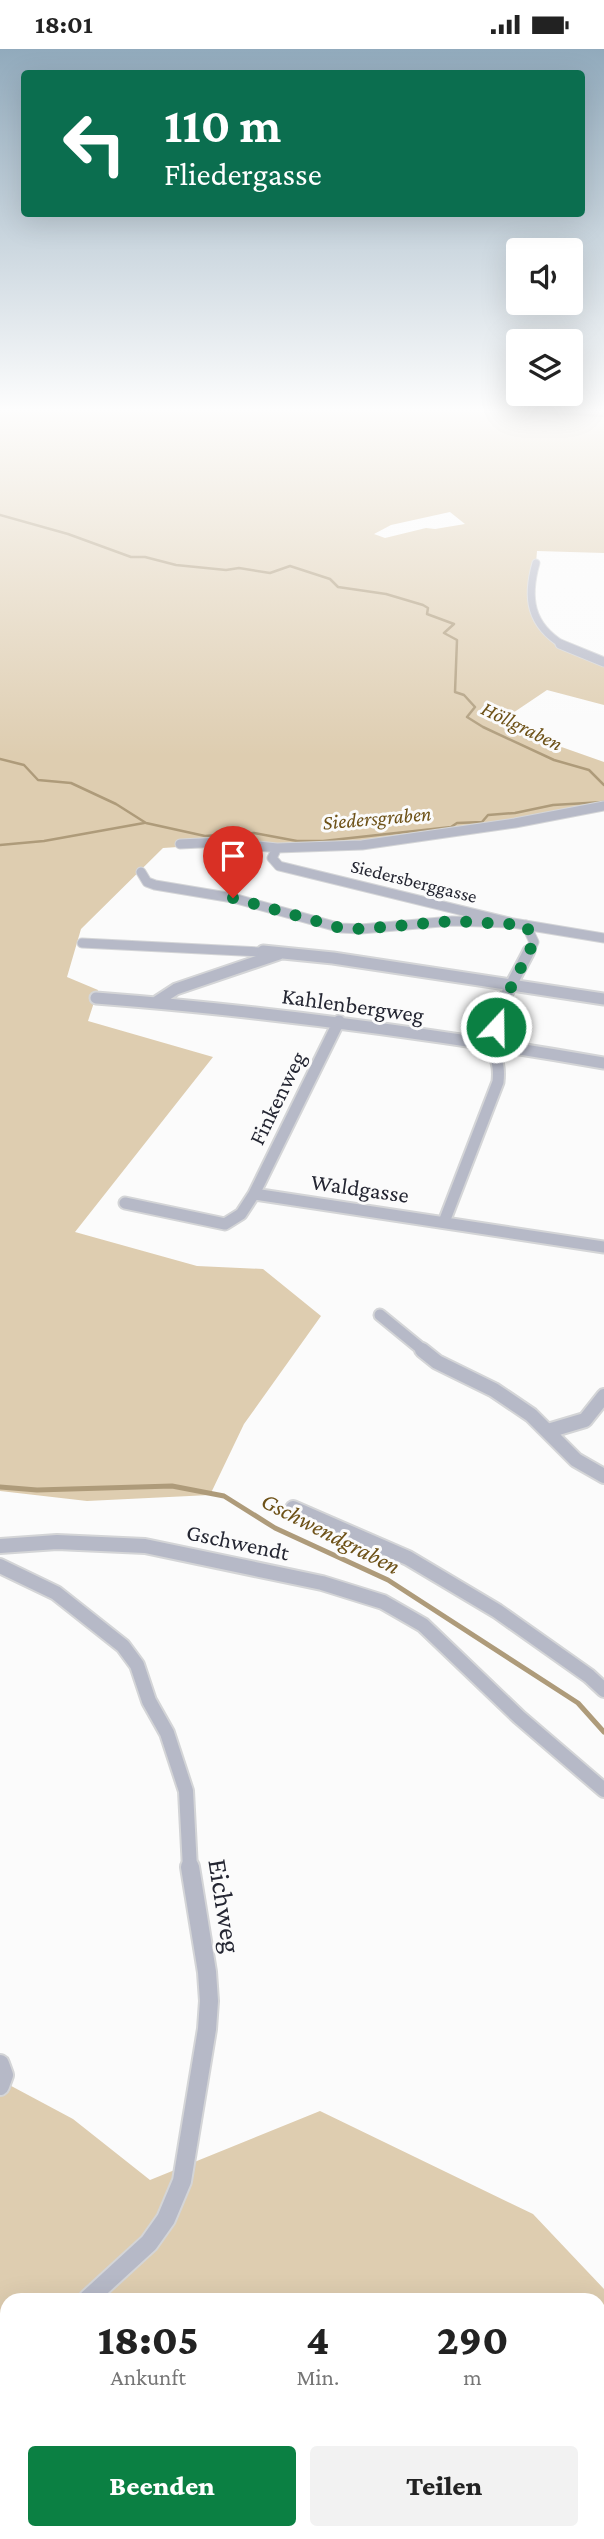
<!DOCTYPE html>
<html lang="de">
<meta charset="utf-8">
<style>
:root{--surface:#fff;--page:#f2f2f2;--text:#222;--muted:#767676;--accent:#0b8043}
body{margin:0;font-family:"Crimson Pro",serif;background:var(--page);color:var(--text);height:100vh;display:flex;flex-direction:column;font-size:26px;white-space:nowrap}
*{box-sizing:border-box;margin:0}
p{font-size:23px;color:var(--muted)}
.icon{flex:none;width:38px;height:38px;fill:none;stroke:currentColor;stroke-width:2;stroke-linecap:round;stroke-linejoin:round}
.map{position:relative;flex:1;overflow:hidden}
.details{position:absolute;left:0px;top:2244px;width:606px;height:247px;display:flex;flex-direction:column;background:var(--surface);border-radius:21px 21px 0 0;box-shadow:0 7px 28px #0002}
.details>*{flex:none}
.hud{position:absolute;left:21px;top:21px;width:564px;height:147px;border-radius:7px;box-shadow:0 7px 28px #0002;background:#0b6e4f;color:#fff;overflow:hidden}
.controls{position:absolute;left:506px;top:189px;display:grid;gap:14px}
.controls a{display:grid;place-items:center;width:77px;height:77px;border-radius:7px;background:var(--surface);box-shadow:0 7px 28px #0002;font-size:35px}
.pin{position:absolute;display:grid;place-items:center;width:60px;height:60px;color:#fff;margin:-72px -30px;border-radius:50% 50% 50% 0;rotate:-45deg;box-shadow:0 0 7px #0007}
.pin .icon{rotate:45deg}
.me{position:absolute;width:77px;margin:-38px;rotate:21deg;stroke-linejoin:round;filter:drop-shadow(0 0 5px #0008)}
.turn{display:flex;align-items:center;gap:24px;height:147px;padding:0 28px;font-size:32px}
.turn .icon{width:91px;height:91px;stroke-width:2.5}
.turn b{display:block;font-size:49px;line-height:60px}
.eta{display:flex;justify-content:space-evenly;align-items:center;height:119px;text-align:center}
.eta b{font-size:42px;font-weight:800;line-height:49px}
.action{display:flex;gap:14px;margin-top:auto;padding:14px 28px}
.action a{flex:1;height:80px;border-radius:7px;background:var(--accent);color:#fff;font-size:28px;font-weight:800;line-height:80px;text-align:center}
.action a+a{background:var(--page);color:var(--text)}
.status{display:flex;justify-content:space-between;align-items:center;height:49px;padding:0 35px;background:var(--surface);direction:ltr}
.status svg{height:19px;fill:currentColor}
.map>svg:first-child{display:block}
.green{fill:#decdb0;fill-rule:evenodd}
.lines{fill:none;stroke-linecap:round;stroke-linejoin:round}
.stream-far1{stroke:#ae9b7a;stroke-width:2.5}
.stream{stroke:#ae9b7a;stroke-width:5}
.street-far4-casing{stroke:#d4d5d7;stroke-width:9}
.street-far3-casing{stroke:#d4d5d7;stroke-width:11}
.street-far2-casing{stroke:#d4d5d7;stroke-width:15}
.street-far1-casing{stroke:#d4d5d7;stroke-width:18}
.street-casing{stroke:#d4d5d7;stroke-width:22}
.street-far4{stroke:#b6b9c7;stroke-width:7}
.street-far3{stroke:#b6b9c7;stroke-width:9}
.street-far2{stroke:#b6b9c7;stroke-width:11}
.street-far1{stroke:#b6b9c7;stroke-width:14}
.street{stroke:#b6b9c7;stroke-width:18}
.route{stroke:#0b8043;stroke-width:12;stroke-dasharray:0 21.6}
.labels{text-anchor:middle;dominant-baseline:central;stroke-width:6;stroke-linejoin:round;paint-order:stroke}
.far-street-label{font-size:19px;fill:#242632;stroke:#fbfbfb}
.far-water-label{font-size:21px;font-style:italic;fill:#6d5117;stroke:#fbfbfb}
.street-label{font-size:23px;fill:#242632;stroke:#fbfbfb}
.water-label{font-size:24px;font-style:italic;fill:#6d5117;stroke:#fbfbfb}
.near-street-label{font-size:28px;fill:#242632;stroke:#fbfbfb}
</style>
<div class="status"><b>18:01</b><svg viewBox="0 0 49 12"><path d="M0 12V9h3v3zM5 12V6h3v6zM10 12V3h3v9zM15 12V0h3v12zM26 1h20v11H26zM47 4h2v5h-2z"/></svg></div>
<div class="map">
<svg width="604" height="2490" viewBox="0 0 604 2490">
<rect width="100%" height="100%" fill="#fbfbfb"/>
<path class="green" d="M 0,359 L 604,359 L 604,504 L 537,502 L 532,562 L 552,588 L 604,613 L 604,656 L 547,641 L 507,668 L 543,683 L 536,689 L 604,713 L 604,756 L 363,795 L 223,795 L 163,799 L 81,880 L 67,928 L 98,941 L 88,972 L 213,1008 L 75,1183 L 197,1217 L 263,1220 L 321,1267 L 244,1375 L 210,1446 L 87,1452 L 0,1442 ZM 450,463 L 465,475 L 435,480 L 426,479 L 385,489 L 374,485 L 391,476 Z
M 0,2031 L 73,2070 L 150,2131 L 320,2062 L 533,2165 L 604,2240 L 604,2490 L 0,2490 ZM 7,2250 L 598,2250 L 598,2483 L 7,2483 Z"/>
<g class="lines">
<path class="stream-far1" d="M 461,359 L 604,367
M 0,466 L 68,485 L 131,508 L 145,508 L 176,516 L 226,521 L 239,519 L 270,524 L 290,517 L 330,530 L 338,538 L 386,545 L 423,556 L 428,559 L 427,565 L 454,575 L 444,584 L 457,591 L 455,643 L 464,646 L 475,658 L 467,668 L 483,678 L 554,711 L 589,721 L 604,736
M 0,710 L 24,716 L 38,731 L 71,734 L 116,755 L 146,774 L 205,787 L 254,784 L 297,792 L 323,792 L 451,778 L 457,774 L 482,773 L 488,766 L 515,764 L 553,756 L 604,753
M 0,796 L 44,792 L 144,774"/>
<path class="stream" d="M 0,1438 L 37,1441 L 172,1437 L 224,1447 L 275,1479 L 388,1531 L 578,1654 L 604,1683"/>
<defs>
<path id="street-far4" d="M 536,514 C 526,549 530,576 563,596"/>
<path id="street-far3" d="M 560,595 L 604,613
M 180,795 L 222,793 L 277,799 L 362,796 L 515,774 L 604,757
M 277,799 L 272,809 L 279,817 L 513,874 L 604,889
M 141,823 L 147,833 L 155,836 L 233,849 L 341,879 L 361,880 L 452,872 L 513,874
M 526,876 L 534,893 L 529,904
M 82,894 L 280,904"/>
<path id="street-far2" d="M 263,902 L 333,909 L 604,950
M 96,949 C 267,962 435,985 604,1014
M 156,953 L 176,940 L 279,905
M 254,1145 L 339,972
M 125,1154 L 225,1175 L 241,1165 L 254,1145 L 604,1198
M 444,1173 L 498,1033 C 500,1014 495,1011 493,995 C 490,967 517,927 529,902
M 380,1266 L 424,1302"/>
<path id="street-far1" d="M 422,1301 L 437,1313 L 494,1341 L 531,1366 L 576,1411 L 604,1427
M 548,1382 L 585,1371 L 604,1347
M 293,1459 L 408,1509 L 497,1562 L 589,1627 L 604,1641
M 0,1497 L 57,1493 L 145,1497 L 322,1534 L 383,1553 L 423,1576 L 519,1668 L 604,1741
M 0,1517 L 56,1544 L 123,1597 L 137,1616 L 149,1652 L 167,1684 L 186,1742 L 190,1820"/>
<path id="street" d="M 0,2015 L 4,2026 L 0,2037
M 88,2250 L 149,2194 L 166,2170 L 182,2132 L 207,1980 L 209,1952 L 207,1923 L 190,1818
M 0,2361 L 7,2349"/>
</defs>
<use href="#street-far4" class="street-far4-casing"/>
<use href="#street-far3" class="street-far3-casing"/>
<use href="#street-far2" class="street-far2-casing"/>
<use href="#street-far1" class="street-far1-casing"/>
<use href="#street" class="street-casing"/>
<use href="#street-far4" class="street-far4"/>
<use href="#street-far3" class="street-far3"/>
<use href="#street-far2" class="street-far2"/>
<use href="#street-far1" class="street-far1"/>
<use href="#street" class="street"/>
</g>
<linearGradient id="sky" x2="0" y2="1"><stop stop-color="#91aabc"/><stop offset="0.51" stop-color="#fdfdfd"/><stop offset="1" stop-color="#fdfdfd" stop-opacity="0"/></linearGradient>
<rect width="604" height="707" fill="url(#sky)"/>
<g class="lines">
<path class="route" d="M 233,849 L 341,879 L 361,880 L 452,872 L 526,876 L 534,893 L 499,962 L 496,978"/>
</g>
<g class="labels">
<g class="far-street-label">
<text transform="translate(414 832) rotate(14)">Siedersberggasse</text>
</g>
<g class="far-water-label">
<text transform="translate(522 677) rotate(26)">Höllgraben</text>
<text transform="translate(377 769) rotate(-5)">Siedersgraben</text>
</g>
<g class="street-label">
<text transform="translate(353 956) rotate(8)">Kahlenbergweg</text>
<text transform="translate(277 1049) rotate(-64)">Finkenweg</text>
<text transform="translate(360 1139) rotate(8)">Waldgasse</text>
<text transform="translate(238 1493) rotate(12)">Gschwendt</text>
</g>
<g class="water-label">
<text transform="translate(331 1484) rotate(27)">Gschwendgraben</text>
</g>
<g class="near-street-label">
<text transform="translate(225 1857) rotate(81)">Eichweg</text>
</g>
</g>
</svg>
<div class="controls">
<a><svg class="icon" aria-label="sound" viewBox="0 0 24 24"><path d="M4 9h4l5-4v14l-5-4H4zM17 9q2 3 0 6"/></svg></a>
<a><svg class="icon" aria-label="layers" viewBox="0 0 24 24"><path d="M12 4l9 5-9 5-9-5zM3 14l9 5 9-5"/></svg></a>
</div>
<div class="pin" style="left:233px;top:849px;background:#d93025"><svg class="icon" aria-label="arrive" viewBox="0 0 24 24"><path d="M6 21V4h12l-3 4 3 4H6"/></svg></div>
<svg class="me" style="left:496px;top:978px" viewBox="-20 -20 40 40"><circle r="17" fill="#0b8043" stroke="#fff" stroke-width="3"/><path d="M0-11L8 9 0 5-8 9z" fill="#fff"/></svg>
<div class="hud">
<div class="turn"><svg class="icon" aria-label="left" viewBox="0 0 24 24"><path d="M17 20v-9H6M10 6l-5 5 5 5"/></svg><div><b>110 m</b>Fliedergasse</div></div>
</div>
<section class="details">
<div class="eta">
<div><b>18:05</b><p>Ankunft</p></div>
<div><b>4</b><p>Min.</p></div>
<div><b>290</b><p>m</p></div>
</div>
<div class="action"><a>Beenden</a><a>Teilen</a></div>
</section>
</div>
